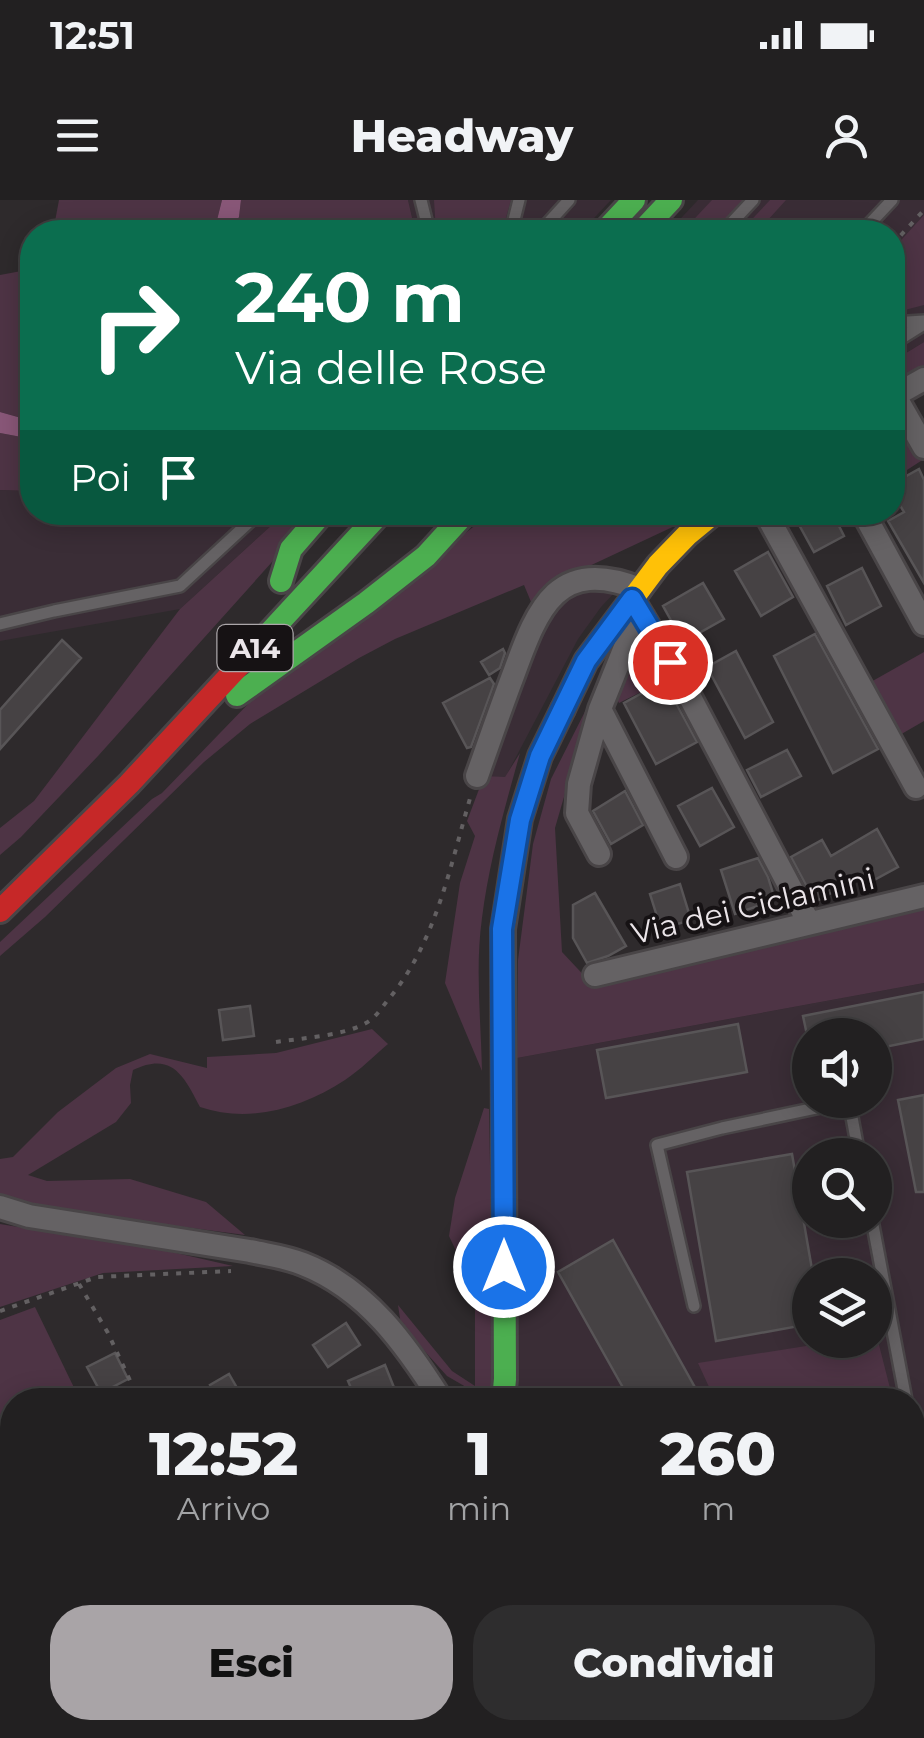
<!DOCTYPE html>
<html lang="it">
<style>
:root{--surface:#222021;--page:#2e2d2e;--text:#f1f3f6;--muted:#a2a3a5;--line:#3f3e3f;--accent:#a9a4a7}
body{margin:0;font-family:Montserrat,sans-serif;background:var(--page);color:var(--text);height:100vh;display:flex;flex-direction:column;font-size:38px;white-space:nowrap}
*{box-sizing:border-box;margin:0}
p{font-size:32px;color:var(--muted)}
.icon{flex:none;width:55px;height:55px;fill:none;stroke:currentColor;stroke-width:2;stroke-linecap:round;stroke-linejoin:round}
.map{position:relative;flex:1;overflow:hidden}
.sheet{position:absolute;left:0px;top:1188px;width:925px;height:352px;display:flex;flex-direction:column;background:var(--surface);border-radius:40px 40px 0 0;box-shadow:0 5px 25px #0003,0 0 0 2px var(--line)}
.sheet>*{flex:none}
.hud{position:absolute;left:20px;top:20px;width:885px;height:305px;border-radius:40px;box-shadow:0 5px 25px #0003,0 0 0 2px var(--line);background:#0b6e4f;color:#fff;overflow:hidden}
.fabs{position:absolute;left:792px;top:818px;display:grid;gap:20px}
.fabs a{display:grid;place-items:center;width:100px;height:100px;border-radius:50%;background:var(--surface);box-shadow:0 5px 25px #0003,0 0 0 2px var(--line);font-size:50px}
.pin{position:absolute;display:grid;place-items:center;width:85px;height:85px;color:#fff;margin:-42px;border:5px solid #fff;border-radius:50%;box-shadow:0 2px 10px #0007}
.me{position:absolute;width:110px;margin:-55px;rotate:0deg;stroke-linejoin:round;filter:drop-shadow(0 0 8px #0008)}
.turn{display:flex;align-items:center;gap:35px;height:210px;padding:0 50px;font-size:45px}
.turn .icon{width:130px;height:130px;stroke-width:2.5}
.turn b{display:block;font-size:70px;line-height:85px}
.then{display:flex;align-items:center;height:95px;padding:0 50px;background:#0003;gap:20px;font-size:38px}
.eta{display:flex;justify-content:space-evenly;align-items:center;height:170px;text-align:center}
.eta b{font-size:60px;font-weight:800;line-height:70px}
.primary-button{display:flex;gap:20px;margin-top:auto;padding:20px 50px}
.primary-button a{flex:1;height:115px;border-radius:40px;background:var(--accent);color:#111;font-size:40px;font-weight:800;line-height:115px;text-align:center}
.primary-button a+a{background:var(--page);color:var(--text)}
.status{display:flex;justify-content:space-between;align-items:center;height:70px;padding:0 50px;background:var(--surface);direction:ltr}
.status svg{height:28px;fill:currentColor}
header{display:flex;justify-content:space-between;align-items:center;height:130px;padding:0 50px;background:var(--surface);font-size:45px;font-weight:800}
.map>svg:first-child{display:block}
.built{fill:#3a2d36;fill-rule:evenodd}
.green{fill:#4e3445}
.water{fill:#895778}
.building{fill:#464244;stroke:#585557;stroke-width:2.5}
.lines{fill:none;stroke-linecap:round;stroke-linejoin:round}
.lane-casing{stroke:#494547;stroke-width:16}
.street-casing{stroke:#494547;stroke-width:28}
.fast-casing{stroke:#494547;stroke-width:28}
.slow-casing{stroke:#494547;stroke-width:28}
.jam-casing{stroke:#494547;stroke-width:28}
.path{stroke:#636062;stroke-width:4;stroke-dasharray:5 8;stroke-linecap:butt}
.lane{stroke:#656264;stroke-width:11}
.street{stroke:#656264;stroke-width:22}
.fast{stroke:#4caf50;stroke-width:22}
.slow{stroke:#ffc107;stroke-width:22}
.jam{stroke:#c62828;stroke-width:22}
.route-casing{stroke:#114b97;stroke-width:25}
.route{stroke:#1a73e8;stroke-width:18}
.labels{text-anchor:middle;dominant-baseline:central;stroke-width:8;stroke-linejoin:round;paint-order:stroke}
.shield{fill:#161214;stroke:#aba6a9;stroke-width:2.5}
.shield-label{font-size:28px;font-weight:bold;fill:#ebe5e9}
.street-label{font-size:30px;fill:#ebe5e9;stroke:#161214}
</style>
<div class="status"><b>12:51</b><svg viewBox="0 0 49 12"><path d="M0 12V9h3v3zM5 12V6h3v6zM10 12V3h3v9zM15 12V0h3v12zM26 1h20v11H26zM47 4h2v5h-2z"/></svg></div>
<header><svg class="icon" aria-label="menu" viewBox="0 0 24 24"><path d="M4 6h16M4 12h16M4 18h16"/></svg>Headway<svg class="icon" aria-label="person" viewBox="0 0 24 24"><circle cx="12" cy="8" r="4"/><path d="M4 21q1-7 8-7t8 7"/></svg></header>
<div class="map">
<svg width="924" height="1538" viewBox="0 0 924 1538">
<rect width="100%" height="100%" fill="#2e2a2c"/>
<path class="built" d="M 408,0 L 611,0 L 581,32 L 412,32 L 414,26 Z
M 698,0 L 924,0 L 924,142 L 893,161 L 892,32 L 668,32 Z
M 0,290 L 32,291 L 32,312 L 285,313 L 180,409 L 0,441 Z
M 597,385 L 617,390 L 601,407 L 578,439 L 505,578 L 484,576 L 550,411 L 568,394 Z
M 924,783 L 924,1346 L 913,1348 L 912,1200 L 515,1200 L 517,858 ZM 810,835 L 875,835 L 875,900 L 810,900 ZM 810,955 L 875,955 L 875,1020 L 810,1020 ZM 810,1075 L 875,1075 L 875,1140 L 810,1140 Z
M 924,1389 L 924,1538 L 749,1538 L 742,1528 L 912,1528 L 913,1391 Z
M 255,1528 L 364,1528 L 367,1538 L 226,1538 Z"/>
<path class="green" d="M 59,0 L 222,0 L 214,32 L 53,32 Z
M 241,0 L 408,0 L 414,26 L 412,32 L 231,32 L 239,17 Z
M 434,0 L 511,0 L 502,32 L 436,32 Z
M 712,0 L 744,0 L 714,32 L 682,32 Z
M 770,0 L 786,0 L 757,32 L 740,32 Z
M 924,15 L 924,105 L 893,113 L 893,49 Z
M 32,69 L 32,221 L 0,212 L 0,75 Z
M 924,142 L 924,165 L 893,183 L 893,161 Z
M 902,215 L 924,259 L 893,279 L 893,221 Z
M 0,233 L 32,239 L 32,291 L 0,290 Z
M 285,313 L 316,313 L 98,556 L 21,637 L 0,655 L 0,628 L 34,601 L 180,409 Z
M 491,313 L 693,313 L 679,324 L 568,376 L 534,409 L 524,385 L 395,439 L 359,458 L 250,524 L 204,562 L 45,717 L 0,756 L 0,742 L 152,599 L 162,593 L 250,502 Z
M 622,438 L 589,511 L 555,628 L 562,752 L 592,784 L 924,707 L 924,783 L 517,858 L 518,760 L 533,644 L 551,579 Z
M 654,444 L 671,477 L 619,503 L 614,493 L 633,453 Z
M 924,452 L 924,521 L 898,536 L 869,483 Z
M 520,553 C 505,607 489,662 482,718 C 475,768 481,821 482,871 L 445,783 L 460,683 L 475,636 L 467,621 L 484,576 L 505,577 Z
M 372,829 L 388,844 C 374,856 360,870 345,880 C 302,908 249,924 200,907 C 184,876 172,851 133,870 L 130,885 L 131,903 L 116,922 L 28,975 L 47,981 L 130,979 L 206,1002 L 245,1035 L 32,1007 L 0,997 L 0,959 L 13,957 L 58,912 L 116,868 L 150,854 L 207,868 L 207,857 L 276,853 Z
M 484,908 L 489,909 L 494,1189 L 490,1200 L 475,1200 L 466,1187 L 447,1176 L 401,1125 L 398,1105 L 452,1171 L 475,1186 L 475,1054 L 457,1053 L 449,1036 L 455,998 Z
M 0,1024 L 172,1052 L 233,1066 L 103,1073 L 0,1107 Z
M 35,1107 L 80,1200 L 12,1200 L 12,1252 L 0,1233 L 0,1120 Z
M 875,1137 L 877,1137 L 892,1196 L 872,1200 L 715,1200 L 698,1163 L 825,1143 L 875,1140 Z
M 0,1410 L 12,1432 L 12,1528 L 67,1528 L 73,1538 L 0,1538 Z"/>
<path class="water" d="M 222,0 L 241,0 L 239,17 L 231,32 L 214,32 Z
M 0,212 L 32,221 L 32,239 L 0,233 Z"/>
<path class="building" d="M 919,269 L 924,280 L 924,383 L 888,321 L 904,312 L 892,292 L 892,284 Z
M 792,312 L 832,312 L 844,336 L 814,352 Z
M 768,352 L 793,397 L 761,416 L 735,371 Z
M 862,368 L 881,406 L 846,425 L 827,386 Z
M 703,383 L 724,419 L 683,442 L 663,406 Z
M 815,434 L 878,549 L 833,573 L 774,456 Z
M 62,440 L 81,458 L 0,549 L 0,510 Z
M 503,449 L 505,453 L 500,468 L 489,475 L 481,462 Z
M 736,451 L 773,522 L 745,538 L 707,467 Z
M 490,478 L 494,484 L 471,547 L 467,548 L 443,503 Z
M 664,481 L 697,542 L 656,564 L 624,503 Z
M 787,550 L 801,576 L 761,597 L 747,570 Z
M 712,588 L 734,627 L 700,646 L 678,606 Z
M 625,591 L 643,625 L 611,644 L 593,611 Z
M 877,629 L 898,667 L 874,680 L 869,672 L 815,702 L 791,657 L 822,640 L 831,656 Z
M 758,658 L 768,677 L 775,700 L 735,714 L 721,670 Z
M 680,684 L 691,720 L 661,729 L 650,694 Z
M 595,693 L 626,746 L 608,756 L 587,763 L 573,738 L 573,705 Z
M 924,792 L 924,839 L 875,849 L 875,835 L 807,835 L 803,816 Z
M 250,806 L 254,836 L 223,840 L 219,810 Z
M 738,824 L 747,872 L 606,898 L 597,850 Z
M 924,895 L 924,992 L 916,992 L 898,900 Z
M 792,954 L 813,1075 L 810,1075 L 810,1124 L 716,1141 L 687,972 Z
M 613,1040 L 702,1200 L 630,1200 L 558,1072 Z
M 346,1123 L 360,1145 L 328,1167 L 313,1145 Z
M 115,1153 L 128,1179 L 101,1193 L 87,1167 Z
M 385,1165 L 399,1200 L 356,1200 L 348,1181 Z
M 229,1174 L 244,1200 L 218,1200 L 210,1185 Z"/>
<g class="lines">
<defs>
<path id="lane" d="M 421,0 L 427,24 L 426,32
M 511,32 L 519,0
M 540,32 L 569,0
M 723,32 L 753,0
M 862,32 L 892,0
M 892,123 L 924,121
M 892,144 L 924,124
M 0,424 L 54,411 L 180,386 L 260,312
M 872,1020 L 906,1200
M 694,1106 L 657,945 L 722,928 L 849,901 L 859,955
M 912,1233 L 924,1293
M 912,1316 L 924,1314
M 912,1415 L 924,1413
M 742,1538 L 751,1528"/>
<path id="street" d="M 895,196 L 924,247
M 892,197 L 924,179
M 765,312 L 916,587
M 863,312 L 924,424
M 632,399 L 682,482 L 809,723
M 600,509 L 676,657
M 477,576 C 489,542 501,507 514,473 C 538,407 558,356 640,389
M 599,654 L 577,613 L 579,584 L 600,509 L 625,447 L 643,417
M 595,775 L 924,696
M 0,1007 L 29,1016 L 250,1051 C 268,1055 286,1057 303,1064 C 367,1089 406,1145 441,1200"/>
<path id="fast" d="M 604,32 L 634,0
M 641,32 L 671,0
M 281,381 L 291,349 L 323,312
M 260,443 L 381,312
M 237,495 L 366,403 L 426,356 L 466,312
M 503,1200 L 505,1179 L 503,729 L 520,619 L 540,556 L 563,509
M 912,1366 L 924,1364
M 711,1528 L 718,1538
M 194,1538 L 222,1528"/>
<path id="slow" d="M 563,509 L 586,461 L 658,365 L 687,335 L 715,312
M 684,1528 L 692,1538"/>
<path id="jam" d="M 0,711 L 129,584 L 260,443"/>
</defs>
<use href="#lane" class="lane-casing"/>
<use href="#street" class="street-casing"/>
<use href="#fast" class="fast-casing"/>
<use href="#slow" class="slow-casing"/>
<use href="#jam" class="jam-casing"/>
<path class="path" d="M 892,45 L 924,10
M 276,842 C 302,838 343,836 366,823 C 375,818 381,809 387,801 C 436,744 450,666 471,595
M 79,1084 L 108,1133 L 139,1200
M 0,1111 L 97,1077 L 231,1071"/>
<use href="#lane" class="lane"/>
<use href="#street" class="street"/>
<use href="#fast" class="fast"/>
<use href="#slow" class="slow"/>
<use href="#jam" class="jam"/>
</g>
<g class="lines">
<defs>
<path id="route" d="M 504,1067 L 502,729 L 520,620 L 540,556 L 586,461 L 632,399 L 670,462"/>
</defs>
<use href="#route" class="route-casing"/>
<use href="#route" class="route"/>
</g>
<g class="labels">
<rect class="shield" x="217.5" y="425" width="75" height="46" rx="8"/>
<g class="shield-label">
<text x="255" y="448">A14</text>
</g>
<g class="street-label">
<text transform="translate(753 706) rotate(-13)">Via dei Ciclamini</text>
</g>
</g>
</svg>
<div class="fabs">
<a><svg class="icon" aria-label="sound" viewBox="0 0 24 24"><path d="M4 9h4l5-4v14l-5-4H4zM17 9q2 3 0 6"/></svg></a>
<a><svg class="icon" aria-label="search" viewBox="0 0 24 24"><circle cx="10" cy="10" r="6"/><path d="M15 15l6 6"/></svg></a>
<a><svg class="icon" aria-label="layers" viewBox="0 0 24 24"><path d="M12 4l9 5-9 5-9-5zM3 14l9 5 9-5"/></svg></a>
</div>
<div class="pin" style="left:670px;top:462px;background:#d93025"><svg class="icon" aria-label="arrive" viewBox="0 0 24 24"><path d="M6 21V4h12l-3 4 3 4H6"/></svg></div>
<svg class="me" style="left:504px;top:1067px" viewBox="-20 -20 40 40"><circle r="17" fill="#1a73e8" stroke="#fff" stroke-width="3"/><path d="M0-11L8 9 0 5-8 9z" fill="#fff"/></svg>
<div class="hud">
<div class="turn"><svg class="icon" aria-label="right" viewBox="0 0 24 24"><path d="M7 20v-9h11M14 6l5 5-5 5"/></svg><div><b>240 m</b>Via delle Rose</div></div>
<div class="then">Poi<svg class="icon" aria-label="arrive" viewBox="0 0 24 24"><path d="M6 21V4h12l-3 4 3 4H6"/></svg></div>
</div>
<section class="sheet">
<div class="eta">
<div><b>12:52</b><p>Arrivo</p></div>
<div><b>1</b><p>min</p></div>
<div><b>260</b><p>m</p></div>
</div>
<div class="primary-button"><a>Esci</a><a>Condividi</a></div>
</section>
</div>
